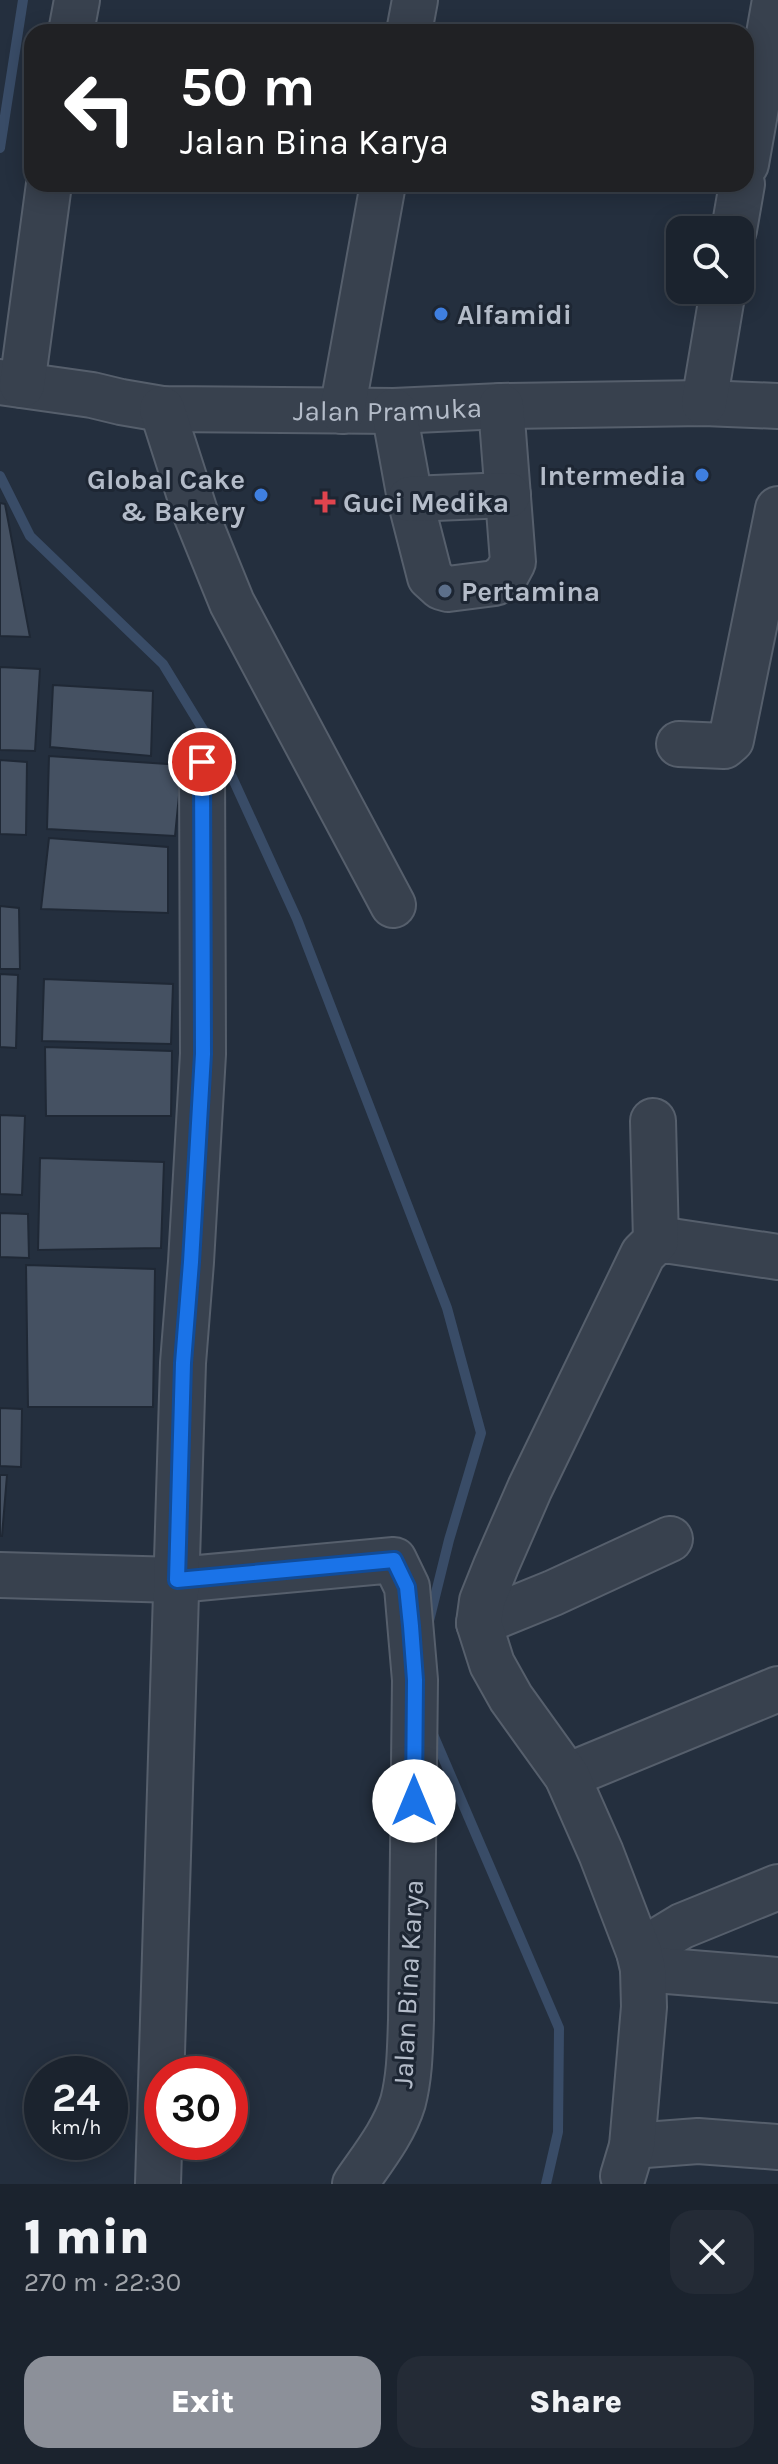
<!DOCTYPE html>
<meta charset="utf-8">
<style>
:root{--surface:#1b232e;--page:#242b36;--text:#f1f3f6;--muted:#a0a4aa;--line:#39404a;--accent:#8c9099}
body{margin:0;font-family:Karla,sans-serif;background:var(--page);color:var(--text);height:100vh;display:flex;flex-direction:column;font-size:30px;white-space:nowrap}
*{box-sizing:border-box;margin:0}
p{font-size:26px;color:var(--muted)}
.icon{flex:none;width:44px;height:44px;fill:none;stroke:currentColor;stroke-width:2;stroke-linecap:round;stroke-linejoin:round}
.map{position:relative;height:2184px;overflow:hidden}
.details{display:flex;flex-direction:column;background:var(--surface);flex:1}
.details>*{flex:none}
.hud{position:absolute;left:24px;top:24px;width:730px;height:168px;border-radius:24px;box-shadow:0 4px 20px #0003,0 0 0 2px var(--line);background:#202124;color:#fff;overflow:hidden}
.controls{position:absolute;left:666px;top:216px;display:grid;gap:16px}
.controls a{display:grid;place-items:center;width:88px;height:88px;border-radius:16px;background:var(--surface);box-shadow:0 4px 20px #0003,0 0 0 2px var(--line);font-size:40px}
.speed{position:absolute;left:24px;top:2056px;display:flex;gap:16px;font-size:40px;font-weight:700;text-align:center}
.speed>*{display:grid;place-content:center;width:104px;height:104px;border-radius:50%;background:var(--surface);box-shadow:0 4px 20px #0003,0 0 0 2px var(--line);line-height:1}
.speed small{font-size:20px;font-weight:400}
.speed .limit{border:12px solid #d22;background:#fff;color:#111}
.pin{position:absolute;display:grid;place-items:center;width:68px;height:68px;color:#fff;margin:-34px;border:4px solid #fff;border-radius:50%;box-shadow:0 2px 8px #0007}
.me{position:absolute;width:88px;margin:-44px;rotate:0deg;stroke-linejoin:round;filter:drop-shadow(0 0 6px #0008)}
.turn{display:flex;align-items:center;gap:28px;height:168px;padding:0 24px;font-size:36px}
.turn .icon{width:104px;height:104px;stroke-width:2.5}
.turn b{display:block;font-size:56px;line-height:68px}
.round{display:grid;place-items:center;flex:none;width:84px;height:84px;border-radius:24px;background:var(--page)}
.summary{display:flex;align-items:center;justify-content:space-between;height:136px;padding:0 24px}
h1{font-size:48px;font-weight:800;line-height:60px}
.primary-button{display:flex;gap:16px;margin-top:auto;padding:16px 24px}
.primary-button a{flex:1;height:92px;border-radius:24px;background:var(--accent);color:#fff;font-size:32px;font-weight:800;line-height:92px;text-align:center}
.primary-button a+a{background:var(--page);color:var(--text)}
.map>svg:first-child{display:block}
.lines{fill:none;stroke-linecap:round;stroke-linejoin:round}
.stream{stroke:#394c67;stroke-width:10}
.building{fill:#455162;stroke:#1f2835;stroke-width:2}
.minor-casing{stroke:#565f6c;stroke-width:48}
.minor{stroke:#38414e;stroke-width:44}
.route-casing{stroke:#114b97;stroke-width:20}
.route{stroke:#1a73e8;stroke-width:14}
.shop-dot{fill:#3f7fe0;stroke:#1d2633;stroke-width:3}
.health-dot{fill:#e0444e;stroke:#1d2633;stroke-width:3}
.service-dot{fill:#5c6f8a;stroke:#1d2633;stroke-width:3}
.labels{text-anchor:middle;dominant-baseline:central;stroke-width:6;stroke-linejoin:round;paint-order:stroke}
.poi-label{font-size:28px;font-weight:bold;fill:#b4bcc9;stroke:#1d2633;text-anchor:start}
.street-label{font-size:28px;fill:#b4bcc9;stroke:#1d2633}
</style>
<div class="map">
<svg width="778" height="2184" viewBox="0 0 778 2184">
<rect width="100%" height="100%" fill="#242f3e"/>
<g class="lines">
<path class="stream" d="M 0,148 L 23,0
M 0,476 L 30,536 L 163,664 L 232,777 L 297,919 L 447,1308 L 481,1433 L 449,1540 L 428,1625
M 432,1732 L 559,2028 L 558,2132 L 546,2184"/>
</g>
<path class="building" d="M 0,503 L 5,504 L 30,637 L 0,636 Z
M 0,667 L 40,669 L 35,751 L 0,750 Z
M 53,685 L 153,691 L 151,756 L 50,747 Z
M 49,756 L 182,765 L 175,836 L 47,829 Z
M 0,760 L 27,762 L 26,835 L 0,834 Z
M 49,838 L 168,847 L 168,913 L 41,909 Z
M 0,906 L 19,908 L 20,969 L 0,969 Z
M 0,974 L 18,975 L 16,1048 L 0,1047 Z
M 44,979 L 173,984 L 171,1044 L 42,1041 Z
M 45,1047 L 172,1051 L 171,1116 L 46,1116 Z
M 0,1115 L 25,1116 L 22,1195 L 0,1194 Z
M 40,1158 L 164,1162 L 161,1248 L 38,1250 Z
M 0,1213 L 28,1214 L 29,1258 L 0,1257 Z
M 26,1265 L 155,1269 L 153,1407 L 28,1407 Z
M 0,1408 L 22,1409 L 21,1467 L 0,1466 Z
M 0,1475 L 7,1475 L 2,1536 L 0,1536 Z"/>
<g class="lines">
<defs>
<g id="minor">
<path d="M 71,32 L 77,0"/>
<path d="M 409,32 L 415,0"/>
<path d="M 746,164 L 775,0"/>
<path d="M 734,230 L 742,184"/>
<path id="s1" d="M 0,382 L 92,395 L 121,402 L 162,409 L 394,411 L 501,406 L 704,403 L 778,406"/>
<path d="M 22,385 L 49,184"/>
<path d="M 704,403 L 723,290"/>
<path d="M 162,409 L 195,512 L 232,603 L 393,905"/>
<path d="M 342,411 L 383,184"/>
<path d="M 394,411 L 410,499 L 430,577 L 441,587 L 448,589 L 495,583 L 506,575 L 513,562 L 501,406"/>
<path d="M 410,499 L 508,495"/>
<path d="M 679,744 L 724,746 L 731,740 L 778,509"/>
<path d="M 656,1241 L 671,1241 L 778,1257"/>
<path d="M 0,1575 L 177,1580 L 394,1560 L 407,1587 L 415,1680 L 411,2020 C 410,2047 410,2075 403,2102 C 394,2132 372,2159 355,2184"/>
<path d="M 479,1623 L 553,1593 L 670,1539"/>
<path d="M 567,1776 L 778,1689"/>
<path d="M 639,1952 L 682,1926 L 778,1887"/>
<path d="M 643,1969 L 778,1980"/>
<path d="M 632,2146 L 698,2141 L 778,2147"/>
<path d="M 623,2176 L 632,2146 L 644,2007 L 643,1969 L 639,1952 L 601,1853 L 567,1776 L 511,1698 L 492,1664 L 479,1623 L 482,1601 L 496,1566 L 530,1488 L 643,1254 L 656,1241 L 653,1121"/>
<path d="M 158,2184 L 183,1363 L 191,1262 L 203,1054 L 202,762"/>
</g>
</defs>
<use href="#minor" class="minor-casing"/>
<use href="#minor" class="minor"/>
</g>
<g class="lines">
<defs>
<path id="route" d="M 202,762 L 203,1054 L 191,1262 L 183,1363 L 177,1580 L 394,1560 L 407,1587 L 411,1626 L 415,1680 L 414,1801"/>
</defs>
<use href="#route" class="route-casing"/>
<use href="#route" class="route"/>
</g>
<g class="shop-dot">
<circle cx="441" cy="314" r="8"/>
<circle cx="702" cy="475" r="8"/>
<circle cx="261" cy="495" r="8"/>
</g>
<path class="health-dot" d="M321 490h8v8h8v8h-8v8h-8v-8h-8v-8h8z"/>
<circle class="service-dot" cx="445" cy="591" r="8"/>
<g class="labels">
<g class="poi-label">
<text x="457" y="314">Alfamidi</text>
<text x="686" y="475" text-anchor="end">Intermedia</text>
<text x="245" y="479" text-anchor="end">Global Cake<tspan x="245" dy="32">&amp; Bakery</tspan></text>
<text x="343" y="502">Guci Medika</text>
<text x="461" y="591">Pertamina</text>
</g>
<g class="street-label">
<text stroke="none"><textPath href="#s1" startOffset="390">Jalan Pramuka</textPath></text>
<text transform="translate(408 1984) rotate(-87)">Jalan Bina Karya</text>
</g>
</g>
</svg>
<div class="controls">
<a><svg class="icon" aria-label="search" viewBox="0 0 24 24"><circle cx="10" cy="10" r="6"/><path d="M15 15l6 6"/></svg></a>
</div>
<div class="speed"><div>24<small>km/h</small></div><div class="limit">30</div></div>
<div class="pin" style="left:202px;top:762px;background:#d93025"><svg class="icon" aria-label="arrive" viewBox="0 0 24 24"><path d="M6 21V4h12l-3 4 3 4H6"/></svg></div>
<svg class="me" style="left:414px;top:1801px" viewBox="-20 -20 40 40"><circle r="19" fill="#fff"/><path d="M0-13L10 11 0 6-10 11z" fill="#1a73e8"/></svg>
<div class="hud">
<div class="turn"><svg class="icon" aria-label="left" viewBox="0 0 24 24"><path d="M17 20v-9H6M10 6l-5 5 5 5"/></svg><div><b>50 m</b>Jalan Bina Karya</div></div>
</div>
</div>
<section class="details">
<div class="summary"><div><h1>1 min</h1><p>270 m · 22:30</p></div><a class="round"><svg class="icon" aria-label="close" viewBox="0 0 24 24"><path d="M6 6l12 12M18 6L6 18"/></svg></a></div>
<div class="primary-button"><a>Exit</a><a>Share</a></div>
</section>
